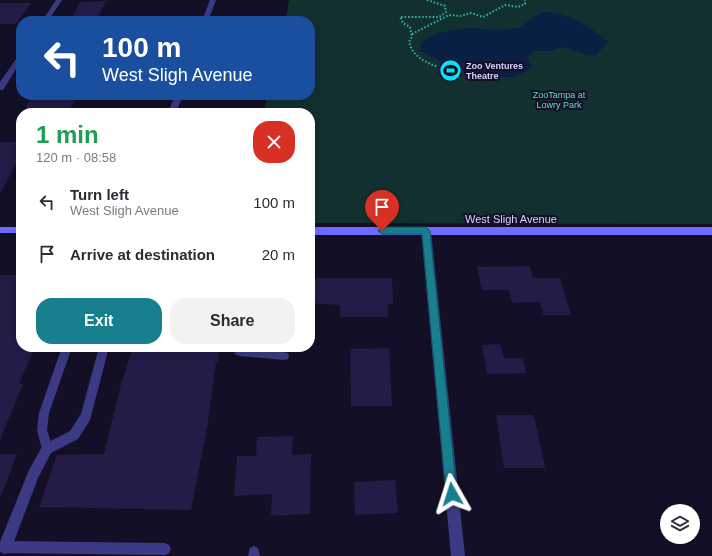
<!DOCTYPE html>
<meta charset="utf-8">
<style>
:root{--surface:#fff;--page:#f2f2f3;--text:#2b2b33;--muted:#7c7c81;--accent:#187f8f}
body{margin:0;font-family:Arial,sans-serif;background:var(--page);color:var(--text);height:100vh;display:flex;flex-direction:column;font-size:15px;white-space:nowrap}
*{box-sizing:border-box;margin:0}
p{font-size:13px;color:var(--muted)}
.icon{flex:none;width:22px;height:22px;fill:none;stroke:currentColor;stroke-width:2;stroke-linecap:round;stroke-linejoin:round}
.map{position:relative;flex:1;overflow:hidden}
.drawer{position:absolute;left:16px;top:108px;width:299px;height:244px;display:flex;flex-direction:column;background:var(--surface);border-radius:16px;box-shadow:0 4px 16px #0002}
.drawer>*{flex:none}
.top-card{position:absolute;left:16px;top:16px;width:299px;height:84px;border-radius:16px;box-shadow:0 4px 16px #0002;background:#1a4fa0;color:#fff;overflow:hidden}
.tools{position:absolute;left:660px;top:504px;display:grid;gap:8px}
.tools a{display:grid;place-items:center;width:40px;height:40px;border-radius:50%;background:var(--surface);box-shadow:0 4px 16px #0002;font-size:20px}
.pin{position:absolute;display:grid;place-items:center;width:34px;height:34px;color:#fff;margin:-41px -17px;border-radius:50% 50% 50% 0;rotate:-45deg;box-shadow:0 0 4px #0007}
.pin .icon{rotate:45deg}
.me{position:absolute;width:44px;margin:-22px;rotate:354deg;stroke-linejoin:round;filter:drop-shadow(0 0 3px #0008)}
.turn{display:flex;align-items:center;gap:14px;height:84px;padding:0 20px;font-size:18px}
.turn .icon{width:52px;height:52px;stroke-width:2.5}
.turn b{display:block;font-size:28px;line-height:34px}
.round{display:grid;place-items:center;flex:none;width:42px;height:42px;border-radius:16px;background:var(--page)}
.summary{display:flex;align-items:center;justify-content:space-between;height:68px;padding:0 20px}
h1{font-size:24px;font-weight:700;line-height:30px;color:#1e9e55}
.action{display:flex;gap:8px;margin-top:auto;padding:8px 20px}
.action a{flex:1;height:46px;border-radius:16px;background:var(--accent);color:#fff;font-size:16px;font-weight:700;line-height:46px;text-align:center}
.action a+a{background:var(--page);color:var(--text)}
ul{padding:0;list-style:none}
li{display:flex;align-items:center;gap:12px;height:52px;padding:0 20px}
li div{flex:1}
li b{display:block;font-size:15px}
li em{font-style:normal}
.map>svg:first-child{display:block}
.green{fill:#12302f}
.water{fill:#0a1f44}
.building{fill:#241b47}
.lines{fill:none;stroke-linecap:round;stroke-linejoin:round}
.path{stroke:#2fb8b0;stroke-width:2;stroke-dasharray:1.5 2;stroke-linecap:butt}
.service{fill:#3d3a85;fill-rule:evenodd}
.minor{fill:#3d3a85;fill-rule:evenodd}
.secondary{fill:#6f6bff;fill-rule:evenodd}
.route{fill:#187f8f;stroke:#10535d}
.labels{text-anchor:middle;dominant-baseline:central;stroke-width:4;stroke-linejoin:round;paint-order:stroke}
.far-poi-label{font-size:9px;font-weight:bold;fill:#d9d4ff;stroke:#130f26;text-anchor:start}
.far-park-label{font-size:9px;fill:#5fe0c0;stroke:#130f26}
.street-label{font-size:11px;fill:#d9d4ff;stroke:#130f26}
</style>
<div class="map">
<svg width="712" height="556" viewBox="0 0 712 556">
<rect width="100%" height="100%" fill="#130f26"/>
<path class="green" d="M 289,0 L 712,0 L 712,224 L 310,223 L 310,113 L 264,113 L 267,95 L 310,95 L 310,21 L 286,21 Z"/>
<path class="water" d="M 542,12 C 568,12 589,26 608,42 L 596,55 L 587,55 L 563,47 L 550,51 L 534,51 L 528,56 L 531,68 L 515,77 L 484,77 L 468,74 L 449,66 L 420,51 L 421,42 L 437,33 L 466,28 L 500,30 L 518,28 Z"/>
<path class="building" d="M 106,1 L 96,21 L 70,21 L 80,2 Z
M 0,3 L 31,3 L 16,24 L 0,24 Z
M 441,60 L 465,64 L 461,78 L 436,74 Z
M 76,97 L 68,113 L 23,113 L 31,98 Z
M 0,142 L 21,142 L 21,155 L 0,194 Z
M 530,266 L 533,278 L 560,278 L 571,315 L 543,315 L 540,302 L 512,303 L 509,290 L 482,290 L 477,267 Z
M 0,275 L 21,275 L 21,347 L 35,347 L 19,384 L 23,384 L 0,440 Z
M 310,278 L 392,278 L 393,304 L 388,304 L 388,317 L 340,317 L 340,305 L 310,303 Z
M 500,344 L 504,358 L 523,358 L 526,373 L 487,374 L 482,345 Z
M 133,347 L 220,347 L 218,363 L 216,363 L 207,428 L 191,510 L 39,507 L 57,455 L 104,454 L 121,384 Z
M 389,348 L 392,406 L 351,406 L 350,349 Z
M 496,415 L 534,415 L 545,468 L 504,468 Z
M 293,436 L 292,455 L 311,454 L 310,514 L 271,516 L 272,494 L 234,496 L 237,456 L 256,456 L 257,437 Z
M 0,454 L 17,454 L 1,496 L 0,496 Z
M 395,480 L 398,513 L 355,515 L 354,482 Z"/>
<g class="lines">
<path class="path" d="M 427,0 L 445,6 L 446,12 L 439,17 L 400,17 L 403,23 L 410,27 L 412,37 L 409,42 C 413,57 425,62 438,67
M 412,34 L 449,15 L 460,16 L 471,13 L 483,17 L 505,5 L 518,7 L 525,4 L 525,0"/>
<path class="service" d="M 62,347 L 72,347 L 49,413 L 47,430 L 53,449 L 51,453 L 47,454 L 43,453 L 37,430 L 39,413 Z
M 231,347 L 284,352 L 288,353 L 289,356 L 288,359 L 284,360 L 240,356 L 236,355 Z
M 5,541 L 165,543 L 169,545 L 171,549 L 169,553 L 165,555 L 5,553 L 0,550 L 1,543 Z
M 254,546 L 258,548 L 260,556 L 248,556 L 250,548 Z"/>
<path class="minor" d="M 56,0 L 62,0 L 48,21 L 42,21 Z
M 210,0 L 216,0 L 208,21 L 202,21 Z
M 21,54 L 21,61 L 3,90 L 0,90 L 0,82 L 19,55 Z
M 175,95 L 183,95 L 176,113 L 168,113 Z
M 426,227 L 431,231 L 465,556 L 451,556 L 421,231 Z
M 99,347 L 109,347 L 90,420 L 78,439 L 51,453 L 38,478 L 10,552 L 5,554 L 0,552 L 0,542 L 29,470 L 43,445 L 70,431 L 81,414 Z"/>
<path class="secondary" d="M 0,227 L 21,227 L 21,233 L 0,233 Z
M 310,227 L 712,227 L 712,235 L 310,235 Z"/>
</g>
<path class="route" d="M 382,227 L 426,227 L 430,231 L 457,494 L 456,498 L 452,500 L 447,498 L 446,494 L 422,234 L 382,234 L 378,231 Z"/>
<defs>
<symbol id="stadium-disc" viewBox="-11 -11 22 22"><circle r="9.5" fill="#00e5ff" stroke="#130f26"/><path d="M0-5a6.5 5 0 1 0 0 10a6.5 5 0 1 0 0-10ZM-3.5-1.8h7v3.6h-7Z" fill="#111"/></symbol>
</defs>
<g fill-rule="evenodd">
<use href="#stadium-disc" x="438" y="58" width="25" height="25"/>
</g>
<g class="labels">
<g class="far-poi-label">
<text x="466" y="66">Zoo Ventures<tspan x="466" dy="10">Theatre</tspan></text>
</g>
<g class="far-park-label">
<text x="559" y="95">ZooTampa at<tspan x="559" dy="10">Lowry Park</tspan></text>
</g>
<g class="street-label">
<text x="511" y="219">West Sligh Avenue</text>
</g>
</g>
</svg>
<div class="tools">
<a><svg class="icon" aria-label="layers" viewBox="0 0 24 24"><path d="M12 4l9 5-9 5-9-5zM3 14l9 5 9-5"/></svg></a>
</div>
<div class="pin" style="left:382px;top:231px;background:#d93025"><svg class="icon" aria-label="arrive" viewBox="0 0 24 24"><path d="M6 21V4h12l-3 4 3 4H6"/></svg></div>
<svg class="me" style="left:452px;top:494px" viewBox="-20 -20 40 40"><path d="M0-17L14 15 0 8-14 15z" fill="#187f8f" stroke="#fff" stroke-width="4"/></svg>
<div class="top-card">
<div class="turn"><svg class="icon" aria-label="left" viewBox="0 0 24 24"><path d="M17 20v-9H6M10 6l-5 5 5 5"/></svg><div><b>100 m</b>West Sligh Avenue</div></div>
</div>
<section class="drawer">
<div class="summary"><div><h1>1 min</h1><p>120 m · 08:58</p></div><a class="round" style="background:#d93025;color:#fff"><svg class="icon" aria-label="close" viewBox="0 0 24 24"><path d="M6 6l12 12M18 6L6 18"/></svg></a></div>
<ul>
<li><svg class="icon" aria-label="left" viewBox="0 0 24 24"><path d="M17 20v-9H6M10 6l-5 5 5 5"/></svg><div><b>Turn left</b><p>West Sligh Avenue</p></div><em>100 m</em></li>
<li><svg class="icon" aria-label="arrive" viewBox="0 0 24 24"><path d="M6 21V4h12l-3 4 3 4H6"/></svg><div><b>Arrive at destination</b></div><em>20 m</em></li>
</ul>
<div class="action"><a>Exit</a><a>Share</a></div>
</section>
</div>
